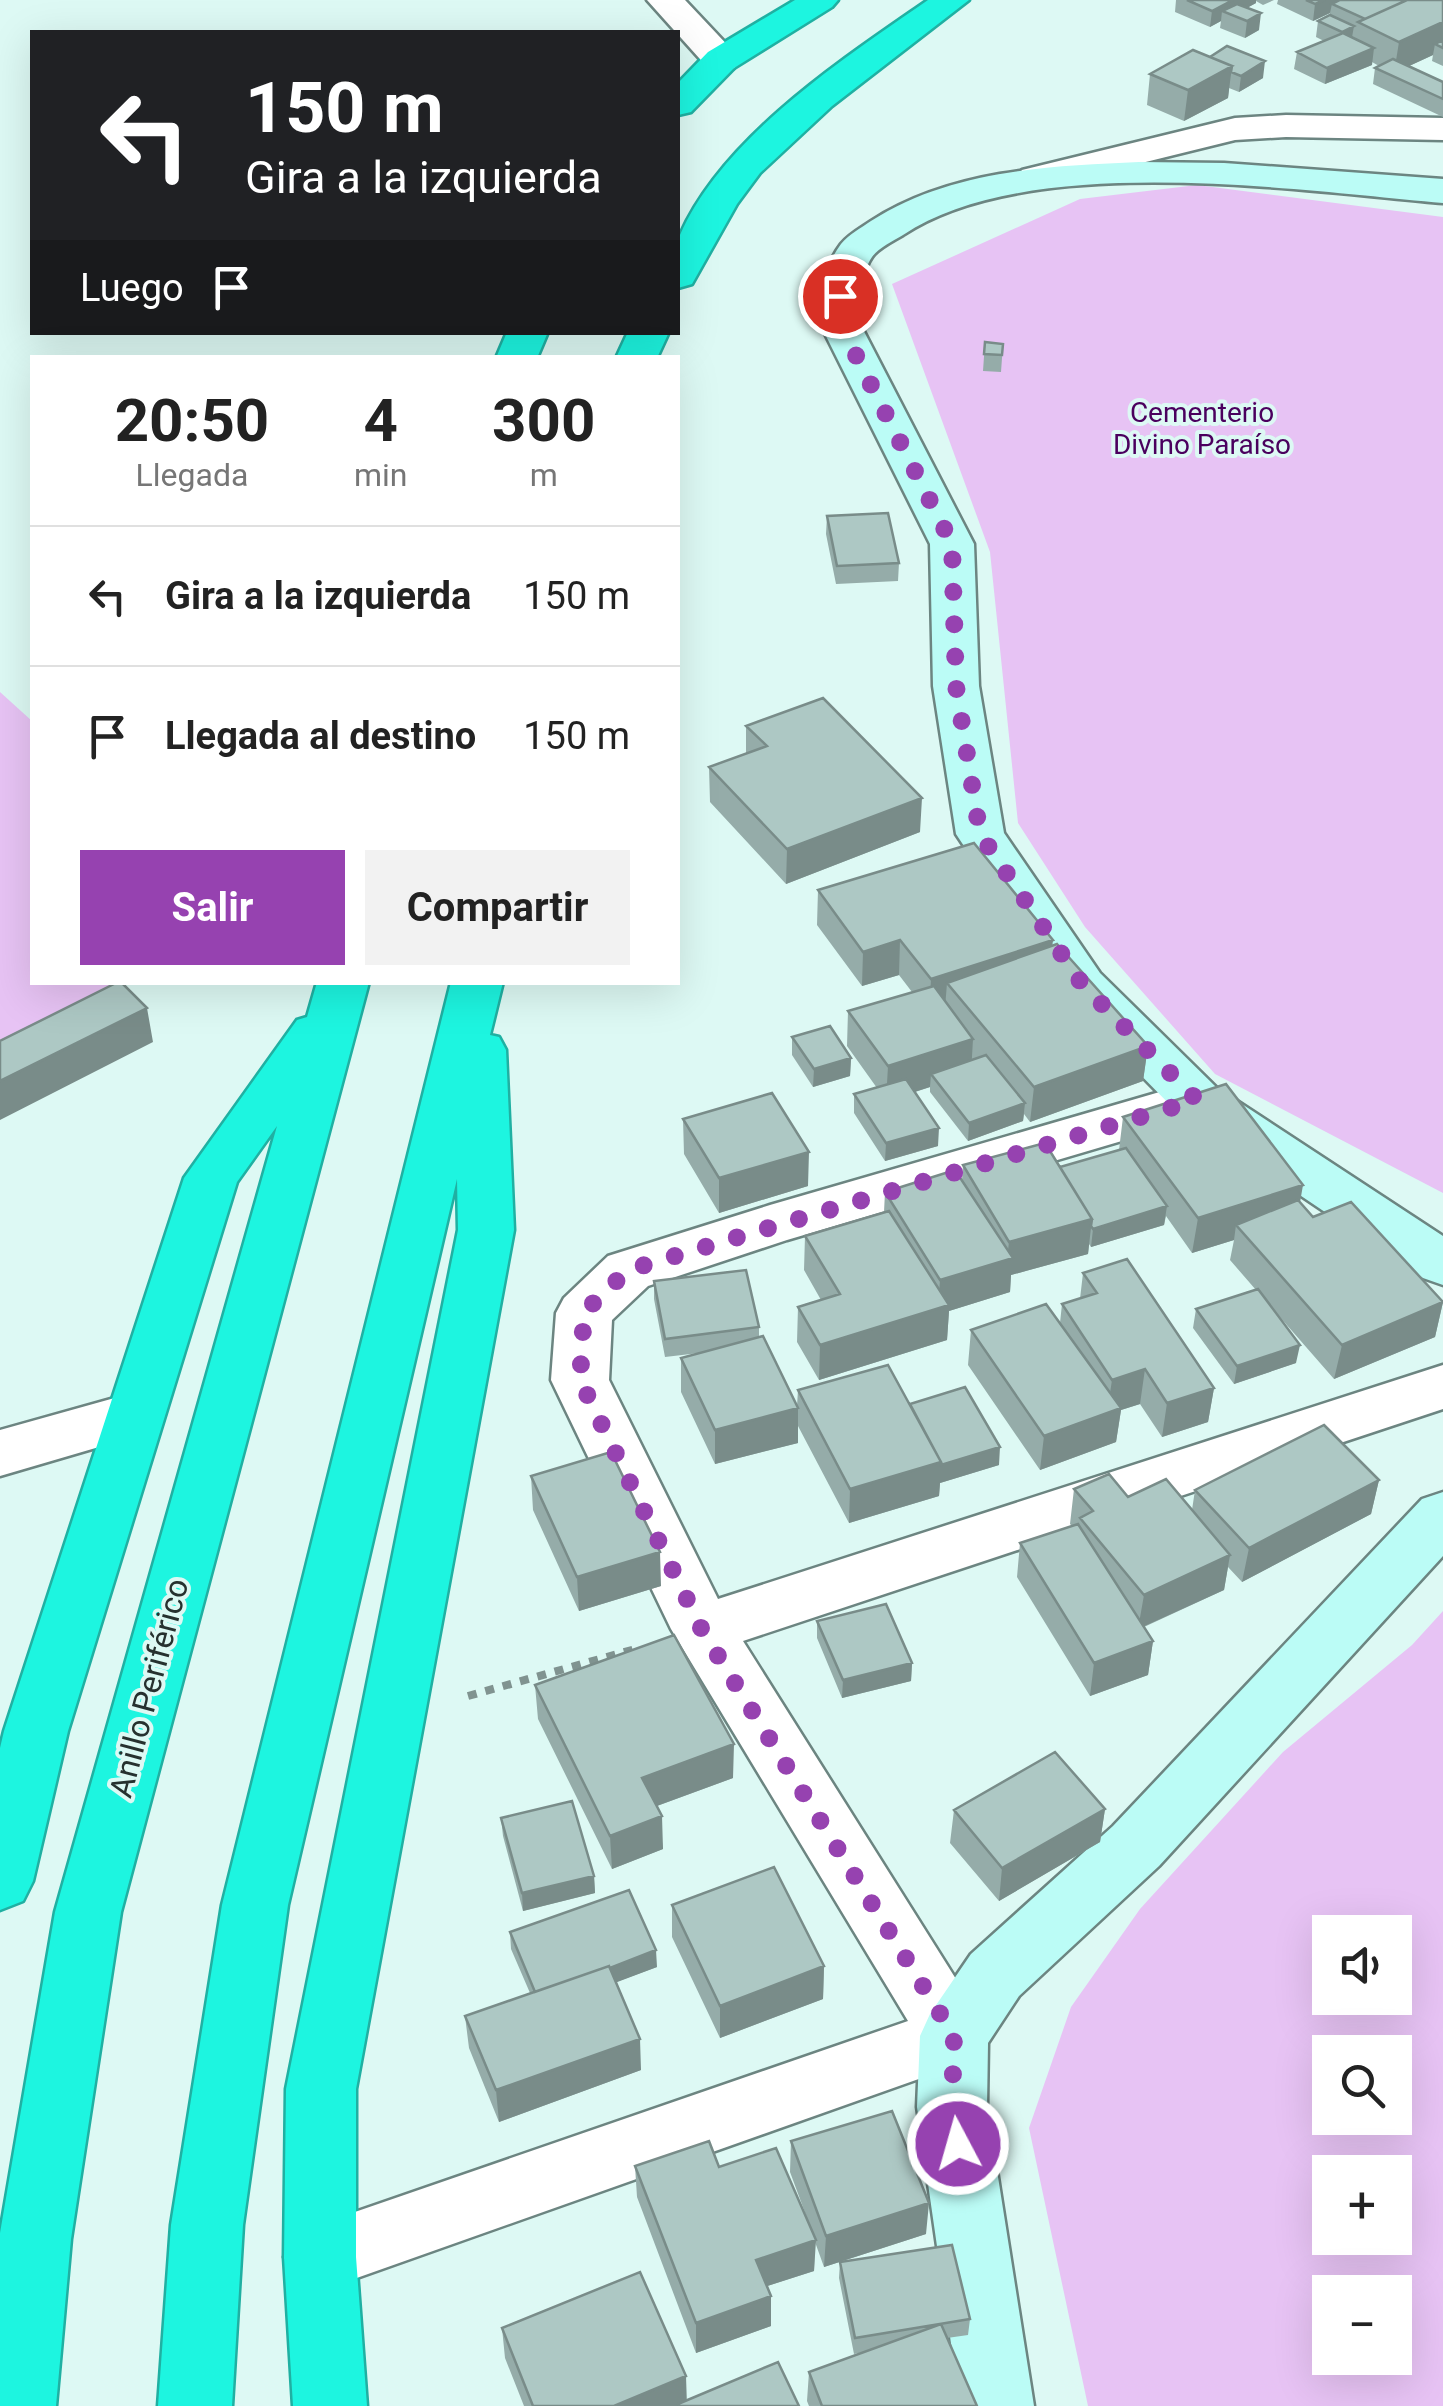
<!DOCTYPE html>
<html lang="es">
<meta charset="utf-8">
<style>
:root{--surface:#fff;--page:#f2f2f2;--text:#222;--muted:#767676;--line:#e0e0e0;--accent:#9642b0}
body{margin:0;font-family:Roboto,sans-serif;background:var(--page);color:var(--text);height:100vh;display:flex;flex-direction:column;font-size:38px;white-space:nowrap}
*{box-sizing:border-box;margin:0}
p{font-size:32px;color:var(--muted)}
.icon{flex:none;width:55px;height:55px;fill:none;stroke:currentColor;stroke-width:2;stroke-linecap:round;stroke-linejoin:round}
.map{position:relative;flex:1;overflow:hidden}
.sheet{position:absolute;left:30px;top:355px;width:650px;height:630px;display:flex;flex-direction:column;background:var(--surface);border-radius:0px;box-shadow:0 10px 40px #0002}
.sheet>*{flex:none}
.hud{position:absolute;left:30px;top:30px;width:650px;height:305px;border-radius:0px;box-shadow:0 10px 40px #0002;background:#202124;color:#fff;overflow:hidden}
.tools{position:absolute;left:1312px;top:1915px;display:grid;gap:20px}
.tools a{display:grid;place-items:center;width:100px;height:100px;border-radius:0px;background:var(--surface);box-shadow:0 10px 40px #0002;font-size:50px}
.pin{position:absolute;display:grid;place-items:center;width:85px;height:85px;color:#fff;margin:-42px;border:5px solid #fff;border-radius:50%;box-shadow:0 2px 10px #0007}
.me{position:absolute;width:110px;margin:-55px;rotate:354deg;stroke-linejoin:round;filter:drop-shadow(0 0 8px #0008)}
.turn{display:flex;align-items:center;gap:35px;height:210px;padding:0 50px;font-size:45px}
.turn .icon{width:130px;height:130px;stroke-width:2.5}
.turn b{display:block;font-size:70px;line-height:85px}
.then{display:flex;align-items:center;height:95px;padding:0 50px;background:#0003;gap:20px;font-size:38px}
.eta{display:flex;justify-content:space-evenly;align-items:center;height:170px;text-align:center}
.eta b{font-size:60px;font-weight:700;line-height:70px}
.action{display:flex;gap:20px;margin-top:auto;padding:20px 50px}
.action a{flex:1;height:115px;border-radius:0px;background:var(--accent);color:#fff;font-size:40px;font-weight:700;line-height:115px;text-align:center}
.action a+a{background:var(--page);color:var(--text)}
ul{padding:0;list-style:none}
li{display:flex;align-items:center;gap:30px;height:140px;padding:0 50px;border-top:2px solid var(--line)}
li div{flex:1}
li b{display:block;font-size:38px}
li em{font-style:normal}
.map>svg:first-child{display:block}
.green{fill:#e7c3f4;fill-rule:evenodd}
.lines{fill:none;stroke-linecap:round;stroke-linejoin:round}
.street-casing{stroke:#6c8581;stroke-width:5}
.secondary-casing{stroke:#6c8581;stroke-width:5}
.highway-casing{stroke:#20b0a2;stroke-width:5}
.path{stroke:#809390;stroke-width:8;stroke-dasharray:9 9;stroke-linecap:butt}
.street{fill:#fff;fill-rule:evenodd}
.secondary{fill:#bbfcf6;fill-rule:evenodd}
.highway{fill:#1df5e0;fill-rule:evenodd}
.wall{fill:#95aca9}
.shaded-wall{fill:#798c89}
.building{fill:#adc8c4;stroke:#798c89;stroke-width:2.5}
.route{stroke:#9642b0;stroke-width:18;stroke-dasharray:0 32.4}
.labels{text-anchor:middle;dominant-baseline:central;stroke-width:8;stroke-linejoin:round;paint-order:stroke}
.far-park-label{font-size:28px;fill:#4a005e;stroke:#ddf9f4}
.street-label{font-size:32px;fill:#26312f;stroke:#ddf9f4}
</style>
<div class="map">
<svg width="1443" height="2406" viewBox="0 0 1443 2406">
<rect width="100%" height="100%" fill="#ddf9f4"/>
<path class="green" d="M 1197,185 L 1443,217 L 1443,1193 L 1215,1074 L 1085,927 L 1018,823 L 990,552 L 892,284 L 1080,199 Z
M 0,692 L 32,721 L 32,982 L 130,983 L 0,1047 Z
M 1443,1611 L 1443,2406 L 1088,2406 L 1029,2128 L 1071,2007 L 1140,1909 L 1283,1752 L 1412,1645 ZM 1330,1932 L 1395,1932 L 1395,1998 L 1330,1998 ZM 1330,2052 L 1395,2052 L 1395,2118 L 1330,2118 ZM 1330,2172 L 1395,2172 L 1395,2238 L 1330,2238 ZM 1330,2292 L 1395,2292 L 1395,2358 L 1330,2358 Z"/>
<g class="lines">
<defs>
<path id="street" d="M 647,0 L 685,0 L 734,52 L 739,60 L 734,68 L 721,71 L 708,68 Z
M 1286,115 L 1443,118 L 1443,140 L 1286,137 L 1235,140 L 1036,189 L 1022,186 L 1017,178 L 1022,170 L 1235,118 Z
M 1194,1082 L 1213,1088 L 1221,1101 L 1213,1114 L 787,1240 L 648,1286 L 612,1320 L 609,1380 L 718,1599 L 1443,1365 L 1443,1409 L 743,1641 L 978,2014 L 988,2036 L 978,2058 L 320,2291 L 294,2281 L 284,2257 L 294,2233 L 908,2021 L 671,1629 L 551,1380 L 556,1313 L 564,1298 L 608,1256 L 770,1205 Z
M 136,1392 L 157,1398 L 165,1414 L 157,1430 L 0,1476 L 0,1430 Z"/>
<path id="secondary" d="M 1139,162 L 1224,163 L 1443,179 L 1443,203 C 1295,190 1029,151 903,235 C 893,241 878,248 872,257 C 861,273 860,298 856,316 L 974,544 L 979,686 L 1004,833 L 1100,973 L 1216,1087 L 1443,1236 L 1443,1285 L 1423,1278 L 1178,1113 L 1064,997 L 956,834 L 933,686 L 930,544 L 816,316 C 821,291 825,265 841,244 C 849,234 861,228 871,221 C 950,170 1048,166 1139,162 Z
M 1443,1492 L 1443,1556 L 1159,1866 L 1019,1996 L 988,2043 L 987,2107 L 1034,2406 L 960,2406 L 917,2107 L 920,2036 L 930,2014 L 971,1954 L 1113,1826 L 1422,1499 Z"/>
<path id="highway" d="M 795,0 L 838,0 L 832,7 L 734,68 L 691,112 L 678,115 L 678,83 L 708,52 Z
M 928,0 L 969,0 L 832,106 L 760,173 L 737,204 L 692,284 L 678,288 C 678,272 673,249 680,235 C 723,137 843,59 928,0 Z
M 507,332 L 548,332 L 537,358 L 496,358 Z
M 628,332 L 669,332 L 657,358 L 616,358 Z
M 317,982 L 369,982 L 121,1912 L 71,2239 L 56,2406 L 0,2406 L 0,2233 L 55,1912 L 277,1126 L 237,1182 L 68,1731 L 33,1881 L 23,1901 L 0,1910 L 0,1748 L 4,1731 L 184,1178 L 297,1020 L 307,1017 Z
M 451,982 L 503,982 L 490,1035 L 499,1037 L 506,1050 L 514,1230 L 356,2089 L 356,2257 L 367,2406 L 293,2406 L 284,2257 L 286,2089 L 458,1230 L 457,1179 L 288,1905 L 243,2225 L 232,2406 L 158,2406 L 171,2225 L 222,1905 Z"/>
</defs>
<use href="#street" class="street-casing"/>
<use href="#secondary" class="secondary-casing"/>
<use href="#highway" class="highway-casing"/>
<path class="path" d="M 468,1696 L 639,1648"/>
<use href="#street" class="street"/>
<use href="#secondary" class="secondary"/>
<use href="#highway" class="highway"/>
</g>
<path class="wall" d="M 1176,0 L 1274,0 L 1263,5 L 1256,1 L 1256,3 L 1247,8 L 1259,30 L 1245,38 L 1220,28 L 1221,21 L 1210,27 L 1175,12 Z
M 1278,0 L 1443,0 L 1443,66 L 1432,61 L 1433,55 L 1409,66 L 1443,82 L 1443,117 L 1373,84 L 1375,68 L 1379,66 L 1372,62 L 1372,65 L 1325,84 L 1294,69 L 1297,52 L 1324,41 L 1316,37 L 1318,21 L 1330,15 L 1330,13 L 1313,21 L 1277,4 Z
M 1210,57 L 1263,78 L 1239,92 L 1229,88 L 1228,98 L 1184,121 L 1147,105 L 1150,74 Z
M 985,342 L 1003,344 L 1001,372 L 983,371 Z
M 827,516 L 899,563 L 898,581 L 836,584 L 826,534 Z
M 746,726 L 920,832 L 786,884 L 710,802 L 709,767 L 746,754 Z
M 818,890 L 1052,946 L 1148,1046 L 1143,1081 L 1030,1122 L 1024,1114 L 1023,1121 L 968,1141 L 930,1092 L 930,1087 L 915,1092 L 938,1146 L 885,1161 L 854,1113 L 854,1094 L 877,1088 L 847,1046 L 848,1011 L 912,992 L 899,975 L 862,986 L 817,925 Z
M 792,1037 L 851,1058 L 850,1076 L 813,1087 L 792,1055 Z
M 1123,1117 L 1300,1203 L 1313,1217 L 1443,1302 L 1435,1337 L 1334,1379 L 1272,1308 L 1296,1363 L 1234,1384 L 1193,1328 L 1196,1309 L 1256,1290 L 1230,1260 L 1234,1240 L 1192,1253 L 1166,1216 L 1164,1225 L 1091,1247 L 1089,1244 L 1088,1254 L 1011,1275 L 1010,1292 L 949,1311 L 947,1340 L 819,1380 L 797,1342 L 798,1307 L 821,1300 L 804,1270 L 805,1236 L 884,1212 L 885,1192 L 962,1180 L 963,1165 L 1060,1167 L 1119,1150 Z
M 683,1119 L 808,1186 L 719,1213 L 684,1154 Z
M 1083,1273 L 1214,1388 L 1208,1422 L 1162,1437 L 1140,1404 L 1121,1410 L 1116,1442 L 1040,1470 L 968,1365 L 971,1330 L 1060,1323 L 1062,1304 L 1080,1299 Z
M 654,1281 L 759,1327 L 759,1337 L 797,1406 L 798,1390 L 910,1404 L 999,1465 L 940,1483 L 939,1496 L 849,1523 L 798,1426 L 798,1443 L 715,1464 L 681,1392 L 681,1358 L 699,1353 L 665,1357 L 654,1299 Z
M 531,1476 L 661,1586 L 579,1611 L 533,1510 Z
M 1379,1480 L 1371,1514 L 1242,1582 L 1228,1567 L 1224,1590 L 1144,1627 L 1153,1641 L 1148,1675 L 1090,1696 L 1017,1577 L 1020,1543 L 1072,1526 L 1070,1524 L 1074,1489 L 1192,1510 L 1195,1490 Z
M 817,1621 L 912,1663 L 911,1681 L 842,1698 L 817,1638 Z
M 535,1685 L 733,1778 L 657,1806 L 663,1849 L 612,1869 L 538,1719 Z
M 1105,1809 L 1100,1842 L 999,1901 L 950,1843 L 954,1810 Z
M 501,1818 L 594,1876 L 595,1893 L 523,1911 L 503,1836 Z
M 672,1905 L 824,1966 L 823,1999 L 720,2038 L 672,1937 Z
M 510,1932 L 657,1967 L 616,1982 L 641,2070 L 499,2122 L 469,2048 L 465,2016 L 530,1993 L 511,1949 Z
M 791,2141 L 926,2234 L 824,2267 L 815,2242 L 814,2271 L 767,2286 L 771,2326 L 696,2353 L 637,2197 L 635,2166 L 719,2167 L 810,2226 L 790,2172 Z
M 840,2262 L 970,2319 L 968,2335 L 947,2338 L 977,2406 L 809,2406 L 807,2401 L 809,2372 L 864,2352 L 854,2354 L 839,2278 Z
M 502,2328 L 686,2401 L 799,2406 L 524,2406 L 505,2358 Z"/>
<path class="shaded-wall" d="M 1233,0 L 1256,0 L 1256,3 L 1232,16 L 1222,11 L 1221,21 L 1210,27 L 1212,11 Z
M 1325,0 L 1358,0 L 1332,4 L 1330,13 L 1313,21 L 1315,4 Z
M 1261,13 L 1259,30 L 1245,38 L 1247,21 Z
M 1443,22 L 1443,48 L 1435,44 L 1433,55 L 1394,73 L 1399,42 Z
M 1354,26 L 1351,43 L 1342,32 Z
M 1374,48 L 1372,65 L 1325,84 L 1327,68 Z
M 1265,61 L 1263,78 L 1239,92 L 1241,76 Z
M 1232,66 L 1228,98 L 1184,121 L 1188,90 Z
M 922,798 L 920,832 L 786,884 L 787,849 Z
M 900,940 L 899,975 L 862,986 L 863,952 Z
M 1053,940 L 1049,975 L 947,983 L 945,1008 L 929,1014 L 931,979 Z
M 147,1008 L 153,1042 L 0,1120 L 0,1081 Z
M 973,1039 L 971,1074 L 931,1074 L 930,1087 L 886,1101 L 888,1066 Z
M 1148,1046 L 1143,1081 L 1030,1122 L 1034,1087 Z
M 851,1058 L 850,1076 L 813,1087 L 814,1069 Z
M 1025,1103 L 1023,1121 L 968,1141 L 969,1123 Z
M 939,1128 L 938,1146 L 885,1161 L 886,1143 Z
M 809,1152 L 808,1186 L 719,1213 L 719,1178 Z
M 1303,1185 L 1297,1220 L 1236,1225 L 1234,1240 L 1192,1253 L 1198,1218 Z
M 1167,1206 L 1164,1225 L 1091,1247 L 1093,1229 Z
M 1092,1219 L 1088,1254 L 1011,1275 L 1010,1292 L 949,1311 L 947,1340 L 819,1380 L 820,1345 L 938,1308 L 940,1280 L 1007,1259 L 1009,1242 Z
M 1443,1302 L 1435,1337 L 1334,1379 L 1342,1345 Z
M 1300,1345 L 1296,1363 L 1234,1384 L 1237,1366 Z
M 1145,1369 L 1140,1404 L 1121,1410 L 1116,1442 L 1040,1470 L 1044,1436 L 1107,1413 L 1112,1380 Z
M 1214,1388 L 1208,1422 L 1162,1437 L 1167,1403 Z
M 798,1408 L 798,1443 L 715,1464 L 715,1430 Z
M 1000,1447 L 999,1465 L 940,1483 L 939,1496 L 849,1523 L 850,1489 L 941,1462 Z
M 1379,1480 L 1371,1514 L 1242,1582 L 1249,1548 Z
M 660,1552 L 661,1586 L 579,1611 L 577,1577 Z
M 1230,1555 L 1224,1590 L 1138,1629 L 1144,1595 Z
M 1153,1641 L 1148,1675 L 1090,1696 L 1094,1663 Z
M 912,1663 L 911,1681 L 842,1698 L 843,1680 Z
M 734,1744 L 733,1778 L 643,1811 L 642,1778 Z
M 1105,1809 L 1100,1842 L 999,1901 L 1002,1868 Z
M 662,1816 L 663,1849 L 612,1869 L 610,1836 Z
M 594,1876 L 595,1893 L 523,1911 L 522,1893 Z
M 656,1950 L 657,1967 L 538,2012 L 536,1995 Z
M 824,1966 L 823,1999 L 720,2038 L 720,2006 Z
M 640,2039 L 641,2070 L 499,2122 L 496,2090 Z
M 929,2203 L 926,2234 L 824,2267 L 826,2236 Z
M 816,2240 L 814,2271 L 755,2290 L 756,2260 Z
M 771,2296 L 771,2326 L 696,2353 L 696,2323 Z
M 686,2376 L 687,2406 L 614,2406 Z"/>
<path class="building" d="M 1187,0 L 1233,0 L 1212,11 Z
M 1306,0 L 1325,0 L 1315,4 Z
M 1340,0 L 1407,0 L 1365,19 L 1332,4 Z
M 1407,0 L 1443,0 L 1443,22 L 1399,42 L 1358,22 Z
M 1237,4 L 1261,13 L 1247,21 L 1222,11 Z
M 1330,15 L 1354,26 L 1342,32 L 1318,21 Z
M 1343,33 L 1374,48 L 1327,68 L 1297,52 Z
M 1443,40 L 1443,48 L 1435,44 Z
M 1227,46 L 1265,61 L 1241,76 L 1231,72 L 1232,66 L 1210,57 Z
M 1193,50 L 1232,66 L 1188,90 L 1150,74 Z
M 1393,59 L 1443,82 L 1443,99 L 1375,68 Z
M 985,342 L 1003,344 L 1002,355 L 984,354 Z
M 888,513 L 899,563 L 837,566 L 827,516 Z
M 823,698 L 922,798 L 787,849 L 709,767 L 767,746 L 746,726 Z
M 974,843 L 1053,940 L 931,979 L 900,940 L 863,952 L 818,890 Z
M 1057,944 L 1148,1046 L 1034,1087 L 947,983 Z
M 118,982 L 121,982 L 147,1008 L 0,1081 L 0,1041 Z
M 934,986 L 973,1039 L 888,1066 L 848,1011 Z
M 830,1026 L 851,1058 L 814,1069 L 792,1037 Z
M 986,1055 L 1025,1103 L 969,1123 L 931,1074 Z
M 906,1079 L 939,1128 L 886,1143 L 854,1094 Z
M 1226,1084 L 1303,1185 L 1198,1218 L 1123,1117 Z
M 772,1093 L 809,1152 L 719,1178 L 683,1119 Z
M 1045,1143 L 1092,1219 L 1009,1242 L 963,1165 Z
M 1126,1148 L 1167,1206 L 1093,1229 L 1091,1226 L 1092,1219 L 1060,1167 Z
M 955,1170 L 1013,1258 L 940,1280 L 885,1192 Z
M 1298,1200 L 1313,1217 L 1351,1202 L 1443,1302 L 1342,1345 L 1236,1225 Z
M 889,1211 L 949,1305 L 820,1345 L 798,1307 L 840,1294 L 805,1236 Z
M 1127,1259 L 1214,1388 L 1167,1403 L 1145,1369 L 1112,1380 L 1062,1304 L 1097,1293 L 1083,1273 Z
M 746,1270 L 759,1327 L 665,1339 L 654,1281 Z
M 1258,1289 L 1300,1345 L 1237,1366 L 1196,1309 Z
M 1046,1304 L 1121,1408 L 1044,1436 L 971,1330 Z
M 763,1336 L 798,1408 L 715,1430 L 681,1358 Z
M 888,1365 L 941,1462 L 850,1489 L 798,1390 Z
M 965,1387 L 1000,1447 L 941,1465 L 941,1462 L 910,1404 Z
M 1324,1425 L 1379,1480 L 1249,1548 L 1195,1490 Z
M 611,1452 L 660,1552 L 577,1577 L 531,1476 Z
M 1109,1474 L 1128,1497 L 1166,1479 L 1230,1555 L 1144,1595 L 1080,1518 L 1093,1511 L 1074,1489 Z
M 1078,1524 L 1153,1641 L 1094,1663 L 1020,1543 Z
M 886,1604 L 912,1663 L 843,1680 L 817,1621 Z
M 674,1635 L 734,1744 L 642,1778 L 662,1816 L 610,1836 L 535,1685 Z
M 1055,1752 L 1105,1809 L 1002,1868 L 954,1810 Z
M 572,1801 L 594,1876 L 522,1893 L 501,1818 Z
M 774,1867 L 824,1966 L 720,2006 L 672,1905 Z
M 629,1890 L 656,1950 L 610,1968 L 609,1966 L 535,1992 L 510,1932 Z
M 609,1966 L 640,2039 L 496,2090 L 465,2016 Z
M 892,2111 L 929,2203 L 826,2236 L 791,2141 Z
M 709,2141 L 719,2167 L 776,2148 L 816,2240 L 756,2260 L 771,2296 L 696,2323 L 635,2166 Z
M 952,2245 L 970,2319 L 855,2338 L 840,2262 Z
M 640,2272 L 686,2376 L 614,2406 L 533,2406 L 502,2328 Z
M 941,2324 L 977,2406 L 822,2406 L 809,2372 Z
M 778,2362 L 799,2406 L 679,2406 L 678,2404 Z"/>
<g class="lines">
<path class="route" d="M 840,296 L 836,316 L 952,544 L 956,686 L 980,834 L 1082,984 L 1197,1100 L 628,1270 L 584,1312 L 580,1380 L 702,1630 L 954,2036 L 952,2107 L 958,2144"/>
</g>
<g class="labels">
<g class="far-park-label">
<text x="1202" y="412">Cementerio<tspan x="1202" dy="32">Divino Paraíso</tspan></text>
</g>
<g class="street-label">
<text transform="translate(149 1688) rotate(-75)">Anillo Periférico</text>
</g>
</g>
</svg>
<div class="tools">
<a><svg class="icon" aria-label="sound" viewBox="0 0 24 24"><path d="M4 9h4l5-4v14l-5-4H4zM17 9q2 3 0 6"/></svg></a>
<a><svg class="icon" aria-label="search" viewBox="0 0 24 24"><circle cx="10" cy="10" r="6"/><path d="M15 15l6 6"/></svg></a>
<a>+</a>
<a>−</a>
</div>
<div class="pin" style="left:840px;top:296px;background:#d93025"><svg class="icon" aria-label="arrive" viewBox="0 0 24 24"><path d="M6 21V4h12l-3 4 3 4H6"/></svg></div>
<svg class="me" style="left:958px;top:2144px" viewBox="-20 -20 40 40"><circle r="17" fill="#9642b0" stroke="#fff" stroke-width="3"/><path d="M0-11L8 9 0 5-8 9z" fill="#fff"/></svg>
<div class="hud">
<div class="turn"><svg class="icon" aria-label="left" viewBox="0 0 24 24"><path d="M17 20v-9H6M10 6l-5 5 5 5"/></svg><div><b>150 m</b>Gira a la izquierda</div></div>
<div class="then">Luego<svg class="icon" aria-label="arrive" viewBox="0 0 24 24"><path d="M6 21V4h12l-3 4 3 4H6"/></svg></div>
</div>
<section class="sheet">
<div class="eta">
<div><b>20:50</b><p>Llegada</p></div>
<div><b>4</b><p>min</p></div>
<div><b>300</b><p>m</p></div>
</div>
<ul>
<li><svg class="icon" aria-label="left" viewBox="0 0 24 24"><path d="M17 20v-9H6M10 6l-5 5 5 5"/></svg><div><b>Gira a la izquierda</b></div><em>150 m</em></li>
<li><svg class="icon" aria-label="arrive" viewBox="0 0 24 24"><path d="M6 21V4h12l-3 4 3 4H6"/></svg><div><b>Llegada al destino</b></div><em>150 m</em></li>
</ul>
<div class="action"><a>Salir</a><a>Compartir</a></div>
</section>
</div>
